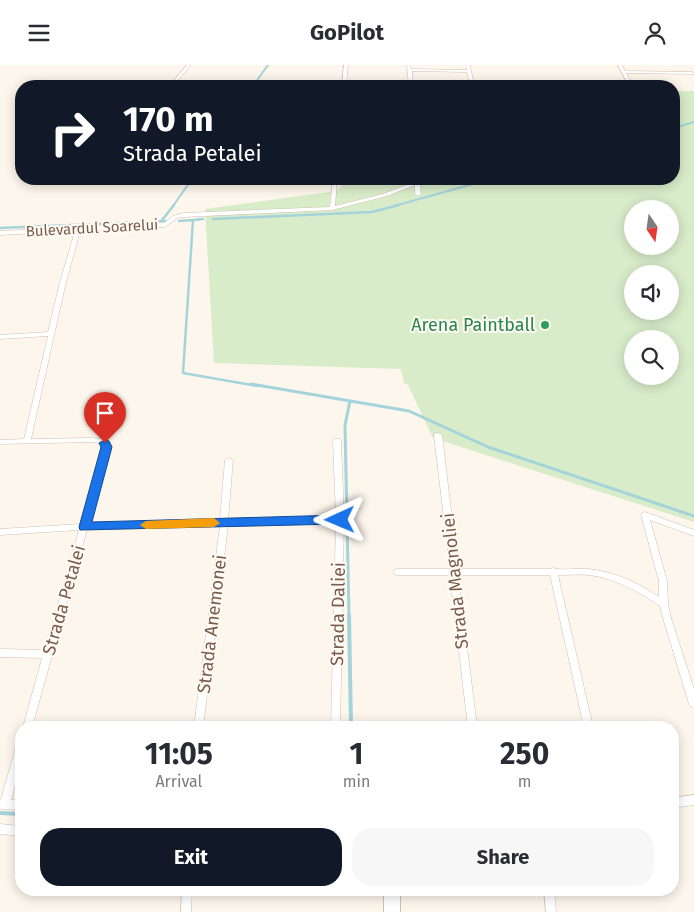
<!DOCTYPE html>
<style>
:root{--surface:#fff;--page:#f7f7f7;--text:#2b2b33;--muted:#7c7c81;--accent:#111827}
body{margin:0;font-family:"Fira Sans",sans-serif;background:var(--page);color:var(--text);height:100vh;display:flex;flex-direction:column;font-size:19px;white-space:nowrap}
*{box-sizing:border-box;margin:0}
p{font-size:16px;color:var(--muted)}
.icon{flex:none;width:28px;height:28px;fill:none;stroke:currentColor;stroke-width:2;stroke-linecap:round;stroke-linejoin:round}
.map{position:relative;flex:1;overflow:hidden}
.side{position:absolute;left:15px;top:656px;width:664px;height:175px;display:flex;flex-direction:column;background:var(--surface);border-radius:20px;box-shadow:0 2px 12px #0003}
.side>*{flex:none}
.banner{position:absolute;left:15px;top:15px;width:665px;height:105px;border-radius:20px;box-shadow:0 2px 12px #0003;background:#111827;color:#fff;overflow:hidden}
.needle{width:32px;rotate:167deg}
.tools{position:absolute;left:624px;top:135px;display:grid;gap:10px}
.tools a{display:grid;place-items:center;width:55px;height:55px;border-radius:50%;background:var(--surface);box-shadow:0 2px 12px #0003;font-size:25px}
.pin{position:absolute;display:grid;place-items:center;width:42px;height:42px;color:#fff;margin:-51px -21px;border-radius:50% 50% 50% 0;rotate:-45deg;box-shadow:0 0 5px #0007}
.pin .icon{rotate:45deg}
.me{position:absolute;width:55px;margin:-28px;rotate:269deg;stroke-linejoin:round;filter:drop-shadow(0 0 4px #0008)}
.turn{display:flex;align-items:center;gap:18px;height:105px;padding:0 25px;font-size:22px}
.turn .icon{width:65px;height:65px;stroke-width:2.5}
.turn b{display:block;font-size:35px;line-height:42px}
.eta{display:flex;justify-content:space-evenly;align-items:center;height:85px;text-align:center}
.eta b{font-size:30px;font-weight:700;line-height:35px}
.primary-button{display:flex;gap:10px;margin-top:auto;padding:10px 25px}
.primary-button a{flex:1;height:58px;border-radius:20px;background:var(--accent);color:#fff;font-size:20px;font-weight:700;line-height:58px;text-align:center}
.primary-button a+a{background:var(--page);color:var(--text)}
header{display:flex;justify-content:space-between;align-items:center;height:65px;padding:0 25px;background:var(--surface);font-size:22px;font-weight:700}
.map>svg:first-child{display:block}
.green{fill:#d8ecc9;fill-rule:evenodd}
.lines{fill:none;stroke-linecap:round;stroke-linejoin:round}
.stream-far3{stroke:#a5d3da;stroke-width:2}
.stream-far2{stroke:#a5d3da;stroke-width:2.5}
.stream-far1{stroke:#a5d3da;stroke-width:3}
.stream{stroke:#a5d3da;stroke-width:4}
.street-casing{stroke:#d1beb0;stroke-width:1}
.secondary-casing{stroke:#d6c0b0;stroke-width:2}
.street{fill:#fff;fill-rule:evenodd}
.secondary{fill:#fff;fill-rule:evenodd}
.route{fill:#1a73e8;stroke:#114b97}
.slow{fill:#f59e0b}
.leisure-dot{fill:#2e9e5b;stroke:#fffaf3;stroke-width:2}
.labels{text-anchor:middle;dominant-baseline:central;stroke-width:4;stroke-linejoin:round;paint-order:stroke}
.far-street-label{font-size:15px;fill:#7a5c4d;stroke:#fffaf3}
.leisure-label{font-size:18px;fill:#27864d;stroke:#fffaf3;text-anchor:end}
.street-label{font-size:18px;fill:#7a5c4d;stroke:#fffaf3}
</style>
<header><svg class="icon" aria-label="menu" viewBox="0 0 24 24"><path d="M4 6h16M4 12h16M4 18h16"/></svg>GoPilot<svg class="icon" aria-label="person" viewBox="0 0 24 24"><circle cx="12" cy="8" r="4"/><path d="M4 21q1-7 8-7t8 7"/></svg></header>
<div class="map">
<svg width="694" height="847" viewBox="0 0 694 847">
<rect width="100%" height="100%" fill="#fdf6ec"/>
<path class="green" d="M 674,26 L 694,26 L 694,457 L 433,373 L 408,320 L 404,318 L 401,304 L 214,298 L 205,144 L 336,126 L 349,114 L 674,114 ZM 632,144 L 670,144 L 670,181 L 632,181 ZM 632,209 L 670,209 L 670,246 L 632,246 ZM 632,274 L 670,274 L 670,311 L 632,311 Z"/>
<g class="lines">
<path class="stream-far3" d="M 253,21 L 268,0
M 674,63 L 694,57
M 173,141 L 192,114
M 394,141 L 491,114"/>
<path class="stream-far2" d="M 203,154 L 193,155 L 183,308 L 258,321
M 213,154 L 372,147 L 399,140
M 162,155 L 174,140
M 179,156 L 193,155
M 0,163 L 166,156"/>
<path class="stream-far1" d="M 251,319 L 409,346 L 488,382 L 694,451
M 349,551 L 345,360 L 350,336"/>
<path class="stream" d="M 349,550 L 351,662
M 0,748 L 21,749"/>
<defs>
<path id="street" d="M 187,0 L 191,0 L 173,21 L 169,21 Z
M 344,0 L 348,0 L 346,21 L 342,21 Z
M 408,0 L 410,0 L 411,4 L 467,5 L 466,0 L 470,0 L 474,21 L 470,21 L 467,7 L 412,6 L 413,21 L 409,21 L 407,1 Z
M 618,0 L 622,0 L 625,6 L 693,7 L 694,9 L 626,8 L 633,21 L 629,21 Z
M 333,114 L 337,114 L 335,141 L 383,129 L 415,117 L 415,114 L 419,114 L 421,129 L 418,131 L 415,129 L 415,120 L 387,131 L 332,145 L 184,152 L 177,153 L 165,162 L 80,166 L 65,221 L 31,374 L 91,373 L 105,374 L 111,382 L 89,459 L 220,455 L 225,395 L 229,393 L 233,395 L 228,455 L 336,452 L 333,376 L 334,374 L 340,374 L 341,376 L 344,455 L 340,662 L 331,662 L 336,458 L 228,461 L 203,662 L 194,662 L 220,461 L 87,465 L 32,662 L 23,662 L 42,593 L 0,592 L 0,584 L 45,585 L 79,465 L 0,470 L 0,464 L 81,459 L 103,382 L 100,378 L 91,377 L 0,379 L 0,375 L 24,374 L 48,271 L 0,274 L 0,270 L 48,267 L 59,221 L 75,166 L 0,170 L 0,166 L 164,158 L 173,151 L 184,148 L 330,142 Z
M 436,368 L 438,368 L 442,370 L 458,504 L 550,504 L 553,503 C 564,506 576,503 588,504 C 613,506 639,518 659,532 L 659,516 L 641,450 L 642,448 L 645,447 L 694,465 L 694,471 L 650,455 L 667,516 L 668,539 L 671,553 L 694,624 L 694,643 L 691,642 L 689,639 L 663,553 L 660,541 C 639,527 615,513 589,510 C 579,509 568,510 558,510 L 593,662 L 584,662 L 550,510 L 458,510 L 477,662 L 468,662 L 450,510 L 397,510 L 394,509 L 393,507 L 394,505 L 397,504 L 450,504 L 434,370 Z
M 21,678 L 21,698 L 11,735 L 21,735 L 21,745 L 1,744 L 0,743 L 0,735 L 1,734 L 16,682 L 18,679 Z
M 694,730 L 694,740 L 672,743 L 672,733 Z
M 0,759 L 21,761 L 21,771 L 0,769 Z
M 182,825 L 192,825 L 191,847 L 181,847 Z
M 544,825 L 554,825 L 556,847 L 546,847 Z"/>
<path id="secondary" d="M 384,825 L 400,825 L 400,847 L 384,847 Z"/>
</defs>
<use href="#street" class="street-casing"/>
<use href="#secondary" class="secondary-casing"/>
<use href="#street" class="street"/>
<use href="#secondary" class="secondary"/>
</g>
<path class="route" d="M 105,375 L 109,376 L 112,382 L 92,457 L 340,450 L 346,455 L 340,459 L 80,465 L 79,462 L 101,382 L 99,378 Z"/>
<path class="slow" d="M 214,453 L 220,458 L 214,462 L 146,464 L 140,460 L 146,456 Z"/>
<circle class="leisure-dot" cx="545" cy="260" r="5"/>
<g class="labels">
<g class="far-street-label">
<text transform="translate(92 163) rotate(-3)">Bulevardul Soarelui</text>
</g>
<g class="leisure-label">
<text x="535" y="260">Arena Paintball</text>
</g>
<g class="street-label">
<text transform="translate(455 516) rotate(-96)">Strada Magnoliei</text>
<text transform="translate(64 535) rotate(-74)">Strada Petalei</text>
<text transform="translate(338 549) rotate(-89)">Strada Daliei</text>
<text transform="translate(212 559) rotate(-83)">Strada Anemonei</text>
</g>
</g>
</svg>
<div class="tools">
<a><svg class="needle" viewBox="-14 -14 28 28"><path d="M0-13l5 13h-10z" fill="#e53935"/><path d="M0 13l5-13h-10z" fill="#7c7c81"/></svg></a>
<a><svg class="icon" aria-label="sound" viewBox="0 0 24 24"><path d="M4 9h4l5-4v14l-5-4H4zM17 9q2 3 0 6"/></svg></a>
<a><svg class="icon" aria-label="search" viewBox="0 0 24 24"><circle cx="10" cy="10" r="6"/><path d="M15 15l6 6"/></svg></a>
</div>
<div class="pin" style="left:105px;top:378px;background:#d93025"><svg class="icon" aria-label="arrive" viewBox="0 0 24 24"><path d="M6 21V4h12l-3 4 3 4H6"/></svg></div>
<svg class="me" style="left:340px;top:455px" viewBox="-20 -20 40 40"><path d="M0-17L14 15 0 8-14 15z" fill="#1a73e8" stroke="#fff" stroke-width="4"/></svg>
<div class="banner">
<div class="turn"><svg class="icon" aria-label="right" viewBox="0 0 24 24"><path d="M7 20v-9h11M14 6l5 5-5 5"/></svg><div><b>170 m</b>Strada Petalei</div></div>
</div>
<section class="side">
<div class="eta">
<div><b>11:05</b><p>Arrival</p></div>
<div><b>1</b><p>min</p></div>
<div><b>250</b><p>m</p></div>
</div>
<div class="primary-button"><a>Exit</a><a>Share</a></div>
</section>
</div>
